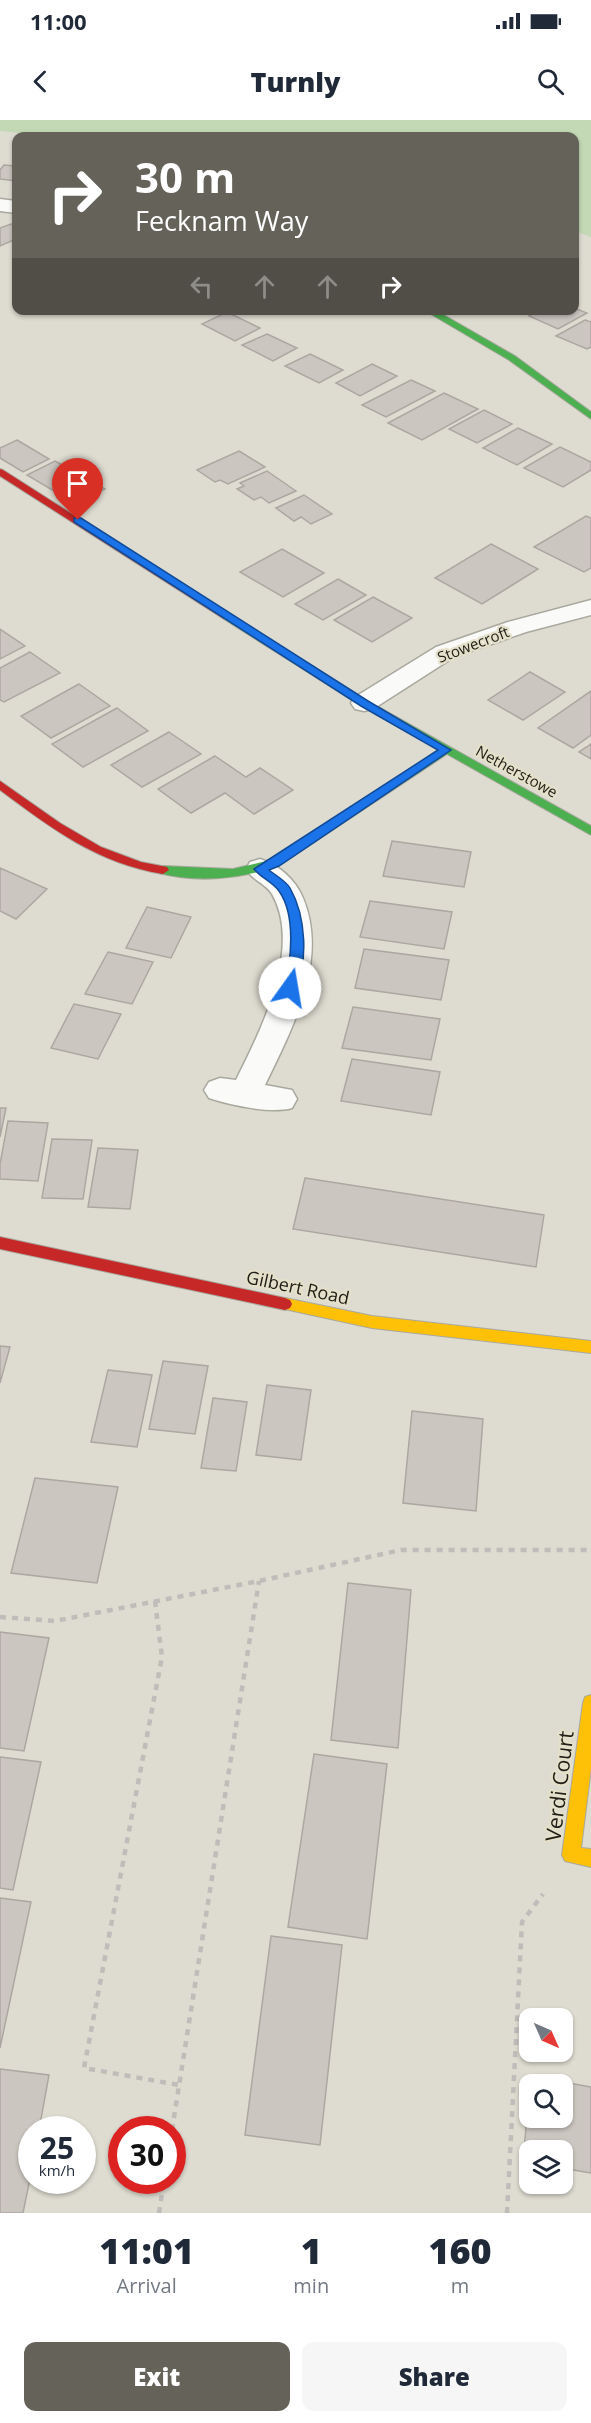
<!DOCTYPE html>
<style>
:root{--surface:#fff;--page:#f6f6f7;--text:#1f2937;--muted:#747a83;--accent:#646259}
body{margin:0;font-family:"Open Sans",sans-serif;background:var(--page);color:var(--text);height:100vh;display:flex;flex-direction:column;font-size:22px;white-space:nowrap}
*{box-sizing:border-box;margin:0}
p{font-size:20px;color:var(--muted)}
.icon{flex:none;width:33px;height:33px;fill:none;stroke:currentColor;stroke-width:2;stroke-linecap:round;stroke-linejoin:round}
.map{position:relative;height:2093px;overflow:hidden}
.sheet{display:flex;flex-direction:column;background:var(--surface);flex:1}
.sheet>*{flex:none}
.hud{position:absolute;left:12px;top:12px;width:567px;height:183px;border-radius:12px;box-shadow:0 2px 4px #0004;background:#646259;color:#fff;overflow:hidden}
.needle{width:39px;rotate:135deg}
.buttons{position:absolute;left:519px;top:1888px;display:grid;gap:12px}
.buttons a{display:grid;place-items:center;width:54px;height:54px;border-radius:12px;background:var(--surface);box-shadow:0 2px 4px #0004;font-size:30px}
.speed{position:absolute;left:18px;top:1996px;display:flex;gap:12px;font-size:30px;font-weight:700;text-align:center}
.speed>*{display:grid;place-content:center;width:78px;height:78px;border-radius:50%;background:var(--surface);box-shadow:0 2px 4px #0004;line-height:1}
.speed small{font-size:15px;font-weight:400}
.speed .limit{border:9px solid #d22;background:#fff;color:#111}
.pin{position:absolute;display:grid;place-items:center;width:51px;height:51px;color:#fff;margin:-62px -26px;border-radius:50% 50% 50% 0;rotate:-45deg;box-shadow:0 0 6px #0007}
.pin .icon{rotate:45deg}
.me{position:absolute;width:66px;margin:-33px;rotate:13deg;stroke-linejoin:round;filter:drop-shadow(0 0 4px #0008)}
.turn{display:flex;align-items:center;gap:21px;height:126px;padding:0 24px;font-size:27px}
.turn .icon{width:78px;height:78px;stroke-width:2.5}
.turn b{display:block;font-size:42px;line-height:51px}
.lanes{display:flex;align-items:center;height:57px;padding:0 24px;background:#0003;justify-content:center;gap:30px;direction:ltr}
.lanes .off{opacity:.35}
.eta{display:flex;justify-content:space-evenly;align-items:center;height:102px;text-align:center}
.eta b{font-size:36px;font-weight:800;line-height:42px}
.primary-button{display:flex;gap:12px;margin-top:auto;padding:12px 24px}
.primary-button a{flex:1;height:69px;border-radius:12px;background:var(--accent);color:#fff;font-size:24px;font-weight:800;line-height:69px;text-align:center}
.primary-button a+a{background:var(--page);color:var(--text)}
.status{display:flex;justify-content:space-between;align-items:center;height:42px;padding:0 30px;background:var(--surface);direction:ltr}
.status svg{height:16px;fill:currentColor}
header{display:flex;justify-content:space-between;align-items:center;height:78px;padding:0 24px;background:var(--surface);font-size:27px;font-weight:800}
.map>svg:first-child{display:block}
.green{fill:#c3d9b6}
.building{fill:#ccc6c0;stroke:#ada7a2;stroke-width:1.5}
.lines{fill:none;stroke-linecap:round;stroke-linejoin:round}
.street-casing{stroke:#a9a89e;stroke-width:3}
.fast-casing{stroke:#a9a89e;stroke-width:2}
.slow-casing{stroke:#a9a89e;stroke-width:2}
.jam-casing{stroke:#a9a89e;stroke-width:2}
.path{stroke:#bebdb9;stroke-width:4.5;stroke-dasharray:6 6;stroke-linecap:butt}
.street{fill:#fafaf8;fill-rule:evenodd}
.fast{fill:#4caf50;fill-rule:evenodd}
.slow{fill:#ffc107;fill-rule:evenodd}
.jam{fill:#c62828;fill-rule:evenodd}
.route{fill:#1a73e8;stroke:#114b97;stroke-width:1.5}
.labels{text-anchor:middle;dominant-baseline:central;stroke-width:4.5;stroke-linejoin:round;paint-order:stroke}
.far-street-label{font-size:15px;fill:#222119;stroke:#e4e0ca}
.street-label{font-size:18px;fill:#222119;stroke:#e4e0ca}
.near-street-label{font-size:21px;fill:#222119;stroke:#e4e0ca}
</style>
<div class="status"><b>11:00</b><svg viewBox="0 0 49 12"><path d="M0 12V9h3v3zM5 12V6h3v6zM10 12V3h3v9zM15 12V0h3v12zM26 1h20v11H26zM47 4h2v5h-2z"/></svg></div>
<header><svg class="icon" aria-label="back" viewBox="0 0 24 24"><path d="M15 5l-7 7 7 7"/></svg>Turnly<svg class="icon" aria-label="search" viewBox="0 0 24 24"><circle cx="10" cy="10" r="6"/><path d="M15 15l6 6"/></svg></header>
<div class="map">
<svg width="591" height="2093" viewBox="0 0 591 2093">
<rect width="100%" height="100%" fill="#dedcd0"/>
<path class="green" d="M 0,0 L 591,0 L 591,117 L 575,111 L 574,16 L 49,16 L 0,11 Z"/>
<path class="building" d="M 4,45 L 16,46 L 16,61 L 0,59 L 0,50 Z
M 11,104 L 16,106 L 16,119 L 0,126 L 0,108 Z
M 574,188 L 587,193 L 558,209 L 529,196 L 539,190 L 574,190 Z
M 227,192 L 260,208 L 235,221 L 202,204 Z
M 585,200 L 591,202 L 591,227 L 587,229 L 556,216 Z
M 267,214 L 297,228 L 273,241 L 242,225 Z
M 310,234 L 343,250 L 319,263 L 285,246 Z
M 372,244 L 397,256 L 360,276 L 336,263 Z
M 411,260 L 435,271 L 386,297 L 362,285 Z
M 444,273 L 478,289 L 422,320 L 388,303 Z
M 484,290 L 512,304 L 477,323 L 449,309 Z
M 518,308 L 552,324 L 517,345 L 483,328 Z
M 17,320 L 49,339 L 23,352 L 0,338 L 0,328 Z
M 560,327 L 591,342 L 591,350 L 563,367 L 524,348 Z
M 239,331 L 265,347 L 228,364 L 220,360 L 215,362 L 197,350 Z
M 55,341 L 105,369 L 76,384 L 27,355 Z
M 267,351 L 296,371 L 269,383 L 261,377 L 254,380 L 237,369 L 244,366 L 240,363 Z
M 304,375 L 332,394 L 311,404 L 301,397 L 294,401 L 276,388 Z
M 586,396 L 591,398 L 591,448 L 584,452 L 534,427 Z
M 491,424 L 538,449 L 482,484 L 435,458 Z
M 282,429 L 324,453 L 283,477 L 240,452 Z
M 338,459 L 366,475 L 323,500 L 295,484 Z
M 373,477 L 412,498 L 372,522 L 334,500 Z
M 0,509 L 25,526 L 0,539 Z
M 30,532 L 60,553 L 4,582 L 0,580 L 0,548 Z
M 530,552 L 565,572 L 523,600 L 488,580 Z
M 79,564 L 110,586 L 51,618 L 21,596 Z
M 591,571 L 591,615 L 573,628 L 538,608 Z
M 117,588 L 148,611 L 83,647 L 52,624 Z
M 169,612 L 201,634 L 142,667 L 111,645 Z
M 591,624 L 591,639 L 579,632 Z
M 215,636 L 246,657 L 260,648 L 293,670 L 254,694 L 225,673 L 191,693 L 158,669 Z
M 392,721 L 471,732 L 464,767 L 383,756 Z
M 0,748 L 47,769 L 16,799 L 0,791 Z
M 370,781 L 452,792 L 444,829 L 360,817 Z
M 147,787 L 191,797 L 171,838 L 126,828 Z
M 364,829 L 449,840 L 441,880 L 355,868 Z
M 108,832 L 153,842 L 132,884 L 85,874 Z
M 74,884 L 121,894 L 98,939 L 51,928 Z
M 353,887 L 440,899 L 431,940 L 342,928 Z
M 352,939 L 440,952 L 431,995 L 341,981 Z
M 0,988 L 6,988 L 0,1017 Z
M 8,1001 L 48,1003 L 38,1061 L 0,1059 L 0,1044 Z
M 52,1019 L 92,1020 L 83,1079 L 42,1078 Z
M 98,1028 L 138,1030 L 130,1089 L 88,1087 Z
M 305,1058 L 544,1095 L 536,1147 L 293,1109 Z
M 0,1226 L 10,1227 L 0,1263 Z
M 163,1241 L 208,1246 L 195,1314 L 149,1309 Z
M 108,1250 L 152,1255 L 137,1327 L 91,1322 Z
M 267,1265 L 311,1270 L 301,1340 L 256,1335 Z
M 213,1278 L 247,1282 L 236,1351 L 201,1348 Z
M 412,1291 L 483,1299 L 476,1391 L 403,1383 Z
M 35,1358 L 118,1367 L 97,1463 L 11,1453 Z
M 348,1463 L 411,1470 L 398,1628 L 331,1620 Z
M 0,1512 L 49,1518 L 24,1631 L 0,1628 Z
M 314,1634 L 387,1644 L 367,1819 L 288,1807 Z
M 0,1637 L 41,1642 L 13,1770 L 0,1768 Z
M 0,1778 L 31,1782 L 0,1928 Z
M 271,1816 L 342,1825 L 320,2025 L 245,2015 Z
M 0,1949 L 49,1955 L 39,2010 L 32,2010 L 32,2049 L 23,2093 L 0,2093 Z
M 530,1956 L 591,1967 L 591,2053 L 562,2048 L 562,2031 L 530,2031 L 530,2042 L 523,2040 L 530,1965 L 530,1998 L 562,1998 L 562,1965 L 530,1965 Z"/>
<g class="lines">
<defs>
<path id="street" d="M 0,79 L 16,81 L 16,93 L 0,91 Z
M 591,480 L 591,495 L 526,512 L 454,537 L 373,589 L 364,591 L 355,589 L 351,583 L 355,577 L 436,527 L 508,502 Z
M 260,739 C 279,745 295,759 303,778 C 329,840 292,909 265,965 L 292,970 L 297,979 L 292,988 C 271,994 230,985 209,978 L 204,970 L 209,962 L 220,958 L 236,960 C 260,912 303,828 272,774 C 266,764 252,760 246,749 L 250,742 Z"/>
<path id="fast" d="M 424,190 L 435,190 L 515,236 L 591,292 L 591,299 L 509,240 Z
M 228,494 L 368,581 L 591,706 L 591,715 L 447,634 L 278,746 C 242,759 197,763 159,753 L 157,750 L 163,746 L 233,749 L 270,740 L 439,630 L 360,585 L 224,499 L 223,497 Z"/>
<path id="slow" d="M 285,1178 L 372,1196 L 591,1221 L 591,1233 L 372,1208 L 280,1188 L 278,1184 L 280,1180 Z
M 591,1575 L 591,1648 L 581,1728 L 591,1729 L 591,1747 L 565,1741 L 562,1735 L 583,1583 L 585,1577 Z"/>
<path id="jam" d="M 0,349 L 3,350 L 233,497 L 232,499 L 224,499 L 0,356 Z
M 0,661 L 60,703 L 101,727 L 141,742 L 167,747 L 169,750 L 163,754 C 97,743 52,709 0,670 Z
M 0,1117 L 285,1178 L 290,1180 L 292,1184 L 290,1188 L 285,1190 L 0,1129 Z"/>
</defs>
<use href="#street" class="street-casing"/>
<use href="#fast" class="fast-casing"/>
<use href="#slow" class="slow-casing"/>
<use href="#jam" class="jam-casing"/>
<path class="path" d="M 155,1481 L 162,1537 L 84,1948 L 179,1965
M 0,1497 L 55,1501 L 259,1461 L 401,1430 L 591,1430
M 172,2010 L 259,1461
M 159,2093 L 164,2061
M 507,2093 L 522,1802 L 543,1774"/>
<use href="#street" class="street"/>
<use href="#fast" class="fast"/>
<use href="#slow" class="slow"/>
<use href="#jam" class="jam"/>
</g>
<path class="route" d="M 74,398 L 81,398 L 368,581 L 451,630 L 279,746 L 269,750 C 275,755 286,761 290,768 C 306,796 309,843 294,872 L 290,873 L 283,868 C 292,842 296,795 279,771 C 273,762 261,758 254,749 L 438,630 L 361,586 L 74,402 Z"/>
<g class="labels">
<g class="far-street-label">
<text transform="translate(473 524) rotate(-21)">Stowecroft</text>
<text transform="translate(517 651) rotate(29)">Netherstowe</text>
</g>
<g class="street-label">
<text transform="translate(298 1167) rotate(12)">Gilbert Road</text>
</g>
<g class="near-street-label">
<text transform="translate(559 1666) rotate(-83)">Verdi Court</text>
</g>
</g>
</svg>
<div class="buttons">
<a><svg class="needle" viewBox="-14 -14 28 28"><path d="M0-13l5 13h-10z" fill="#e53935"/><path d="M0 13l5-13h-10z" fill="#747a83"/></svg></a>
<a><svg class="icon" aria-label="search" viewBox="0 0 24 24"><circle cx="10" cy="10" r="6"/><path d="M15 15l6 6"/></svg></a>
<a><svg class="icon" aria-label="layers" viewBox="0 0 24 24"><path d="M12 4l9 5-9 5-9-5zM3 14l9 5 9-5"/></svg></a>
</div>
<div class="speed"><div>25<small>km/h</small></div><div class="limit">30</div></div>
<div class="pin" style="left:78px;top:400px;background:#d93025"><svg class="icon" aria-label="arrive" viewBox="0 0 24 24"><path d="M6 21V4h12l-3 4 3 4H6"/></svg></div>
<svg class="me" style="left:290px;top:868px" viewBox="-20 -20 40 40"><circle r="19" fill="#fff"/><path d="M0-13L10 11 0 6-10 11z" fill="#1a73e8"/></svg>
<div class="hud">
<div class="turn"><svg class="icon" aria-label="right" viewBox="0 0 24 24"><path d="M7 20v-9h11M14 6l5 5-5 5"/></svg><div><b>30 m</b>Fecknam Way</div></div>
<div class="lanes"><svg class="icon off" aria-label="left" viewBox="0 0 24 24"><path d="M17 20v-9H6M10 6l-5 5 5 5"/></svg><svg class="icon off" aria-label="ahead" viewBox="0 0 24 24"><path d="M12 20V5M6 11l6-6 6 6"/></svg><svg class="icon off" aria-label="ahead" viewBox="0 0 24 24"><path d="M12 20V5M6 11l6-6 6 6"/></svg><svg class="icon" aria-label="right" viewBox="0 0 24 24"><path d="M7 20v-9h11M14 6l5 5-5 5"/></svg></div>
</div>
</div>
<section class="sheet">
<div class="eta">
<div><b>11:01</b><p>Arrival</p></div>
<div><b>1</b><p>min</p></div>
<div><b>160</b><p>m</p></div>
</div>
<div class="primary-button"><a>Exit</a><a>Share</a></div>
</section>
